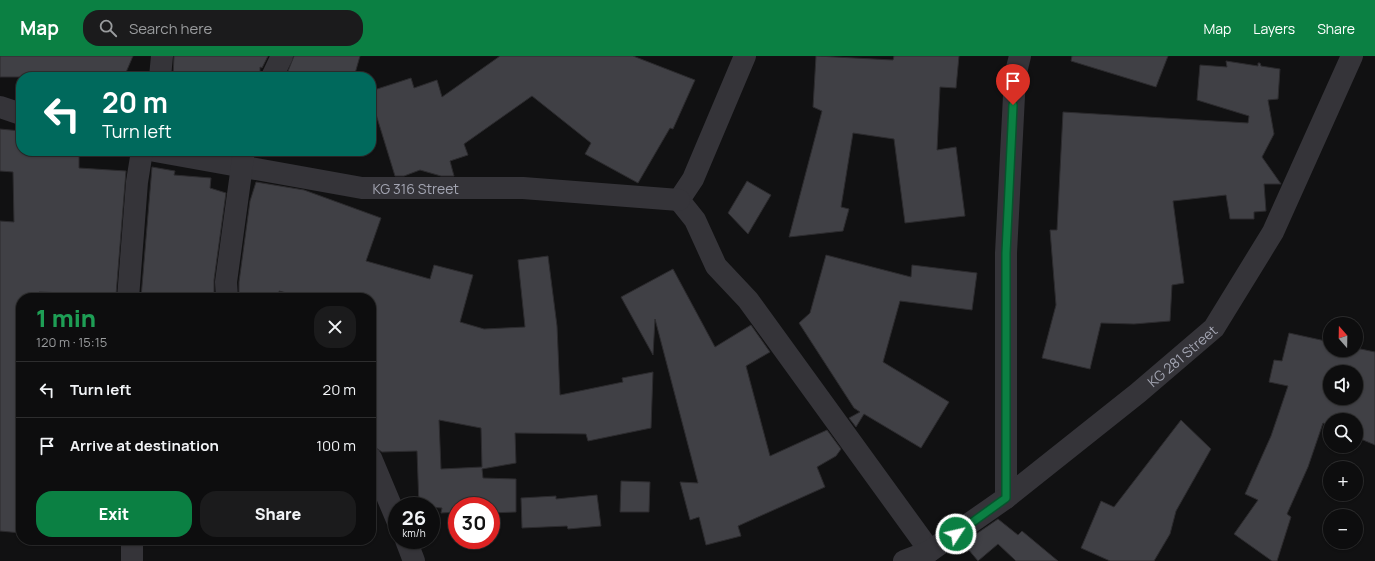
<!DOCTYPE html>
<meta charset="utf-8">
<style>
:root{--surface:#0d0d0e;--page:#1b1b1c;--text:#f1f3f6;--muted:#9a9c9e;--line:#2d2d2e;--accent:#0b8043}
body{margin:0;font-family:Manrope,sans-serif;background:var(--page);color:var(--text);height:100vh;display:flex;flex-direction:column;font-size:15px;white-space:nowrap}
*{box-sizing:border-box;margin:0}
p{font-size:13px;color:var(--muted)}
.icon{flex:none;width:22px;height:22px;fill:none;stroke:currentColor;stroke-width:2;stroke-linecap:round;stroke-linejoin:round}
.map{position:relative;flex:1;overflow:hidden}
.side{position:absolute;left:16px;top:237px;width:360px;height:252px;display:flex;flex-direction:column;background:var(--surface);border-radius:16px;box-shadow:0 1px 3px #0004,0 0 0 1px var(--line)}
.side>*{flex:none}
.top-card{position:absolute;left:16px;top:16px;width:360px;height:84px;border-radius:16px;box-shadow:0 1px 3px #0004,0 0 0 1px var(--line);background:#00695c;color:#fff;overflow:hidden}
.needle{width:26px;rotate:340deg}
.fabs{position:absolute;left:1323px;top:261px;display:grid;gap:8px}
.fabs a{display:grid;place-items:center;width:40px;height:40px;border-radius:50%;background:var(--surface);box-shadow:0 1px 3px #0004,0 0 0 1px var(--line);font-size:20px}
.speed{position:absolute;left:388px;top:441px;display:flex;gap:8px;font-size:20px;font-weight:700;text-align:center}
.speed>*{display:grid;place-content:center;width:52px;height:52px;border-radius:50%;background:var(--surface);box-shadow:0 1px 3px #0004,0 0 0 1px var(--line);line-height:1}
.speed small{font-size:10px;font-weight:400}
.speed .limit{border:6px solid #d22;background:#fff;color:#111}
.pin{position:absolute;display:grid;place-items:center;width:34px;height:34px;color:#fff;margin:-41px -17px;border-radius:50% 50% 50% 0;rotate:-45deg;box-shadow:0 0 4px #0007}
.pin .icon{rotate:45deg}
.me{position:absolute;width:44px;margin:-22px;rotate:55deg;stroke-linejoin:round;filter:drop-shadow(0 0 3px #0008)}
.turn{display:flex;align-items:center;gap:14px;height:84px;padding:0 20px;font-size:18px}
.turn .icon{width:52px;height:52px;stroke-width:2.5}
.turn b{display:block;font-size:28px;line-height:34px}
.round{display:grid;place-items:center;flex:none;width:42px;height:42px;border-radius:16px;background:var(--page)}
.headline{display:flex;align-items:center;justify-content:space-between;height:68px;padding:0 20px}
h1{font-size:24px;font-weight:800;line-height:30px;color:#1e9e55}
.primary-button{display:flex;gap:8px;margin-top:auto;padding:8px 20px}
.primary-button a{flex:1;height:46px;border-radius:16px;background:var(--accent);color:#fff;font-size:16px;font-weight:800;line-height:46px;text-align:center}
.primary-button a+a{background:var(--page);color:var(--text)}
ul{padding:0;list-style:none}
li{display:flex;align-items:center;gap:12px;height:56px;padding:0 20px;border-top:1px solid var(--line)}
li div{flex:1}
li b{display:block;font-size:15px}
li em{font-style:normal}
header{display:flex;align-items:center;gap:24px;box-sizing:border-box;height:56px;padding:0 20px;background:var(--accent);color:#fff}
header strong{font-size:19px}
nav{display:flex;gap:22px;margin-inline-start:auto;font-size:14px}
.search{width:280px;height:36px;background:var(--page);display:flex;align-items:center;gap:10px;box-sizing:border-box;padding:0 14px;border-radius:16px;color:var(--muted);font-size:15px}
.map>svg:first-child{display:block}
.building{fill:#404045;stroke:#2c2b2e;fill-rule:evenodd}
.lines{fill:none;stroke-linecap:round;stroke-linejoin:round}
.street{stroke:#353439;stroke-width:22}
.route-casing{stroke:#07532c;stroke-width:10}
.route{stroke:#0b8043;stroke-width:7}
.labels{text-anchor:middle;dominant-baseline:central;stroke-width:4;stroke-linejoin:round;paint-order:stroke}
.street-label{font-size:14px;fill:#a3a5b2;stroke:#0c0c0d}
</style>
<header>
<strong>Map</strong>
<div class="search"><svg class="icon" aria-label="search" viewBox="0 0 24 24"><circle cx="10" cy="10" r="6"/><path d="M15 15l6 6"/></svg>Search here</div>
<nav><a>Map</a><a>Layers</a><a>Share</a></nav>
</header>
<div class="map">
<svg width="1375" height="505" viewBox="0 0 1375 505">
<rect width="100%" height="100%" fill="#111112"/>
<path class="building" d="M 0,0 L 133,0 L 124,21 L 0,21 Z
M 174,0 L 268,0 L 262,12 L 260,11 L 260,21 L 173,21 Z
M 294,0 L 360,0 L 354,21 L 291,21 L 286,20 Z
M 500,0 L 633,0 L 695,24 L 673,73 L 670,72 L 638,127 L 585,98 L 591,87 L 532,40 L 464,88 L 468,99 L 450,105 L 454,120 L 441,120 L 420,114 L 404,120 L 395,120 L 371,42 L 371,35 L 411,22 L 414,32 L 437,24 L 442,41 Z
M 816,0 L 893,4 L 894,0 L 959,0 L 956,32 L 940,31 L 937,94 L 956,91 L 965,160 L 905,167 L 894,83 L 853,77 L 841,151 L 849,153 L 843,175 L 789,181 L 822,55 L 813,51 Z
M 1072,0 L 1168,0 L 1156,31 L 1071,5 Z
M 1226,5 L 1258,10 L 1258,7 L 1260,7 L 1261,10 L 1280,13 L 1278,43 L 1268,44 L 1274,78 L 1262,101 L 1281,128 L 1264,128 L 1266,155 L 1254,156 L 1254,163 L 1230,163 L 1226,139 L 1173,145 L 1184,227 L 1172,229 L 1170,265 L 1134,268 L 1101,267 L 1090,313 L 1042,302 L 1056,249 L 1050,174 L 1057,174 L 1063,56 L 1248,67 L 1249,60 L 1197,44 L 1200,9 L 1227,11 Z
M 0,73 L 21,75 L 21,95 L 79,95 L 79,112 L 126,115 L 116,239 L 39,236 L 39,242 L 21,242 L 21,477 L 0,475 L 0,165 L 14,166 L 13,116 L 0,115 Z
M 152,111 L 175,115 L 174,119 L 211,122 L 210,132 L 226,137 L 214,224 L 214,242 L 141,242 Z
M 747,125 L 771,139 L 748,178 L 728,157 Z
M 256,126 L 304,134 L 381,162 L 366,205 L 430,223 L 434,209 L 473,219 L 460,266 L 484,273 L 525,271 L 518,204 L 548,200 L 557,270 L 560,339 L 623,326 L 622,322 L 653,316 L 651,372 L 588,385 L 586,378 L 515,377 L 516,407 L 482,413 L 483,422 L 516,423 L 516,456 L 491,457 L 491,450 L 457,450 L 457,456 L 441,457 L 442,452 L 419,450 L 417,395 L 382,396 L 373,390 L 373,379 L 371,379 L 371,242 L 306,242 L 279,235 L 280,242 L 239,242 L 239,226 L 250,145 ZM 439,364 L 481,372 L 482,411 L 441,413 Z
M 826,199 L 911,221 L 912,209 L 977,217 L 972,254 L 900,245 L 883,306 L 949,346 L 921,392 L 864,358 L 856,371 L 849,362 L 860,356 L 854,352 L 799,267 L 810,257 Z
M 673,213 L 715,291 L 751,269 L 770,296 L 746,310 L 770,400 L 827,374 L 841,393 L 836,400 L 817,411 L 825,431 L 738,470 L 741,480 L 706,489 L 699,461 L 690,464 L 680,426 L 698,427 L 655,263 L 653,299 L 621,241 Z
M 1289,277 L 1330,286 L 1330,294 L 1356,294 L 1356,292 L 1375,296 L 1375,389 L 1356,381 L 1356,364 L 1330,364 L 1330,370 L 1323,367 L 1308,411 L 1287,458 L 1291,461 L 1277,505 L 1272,505 L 1234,478 L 1258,444 L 1245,438 L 1271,380 L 1288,330 L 1269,326 L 1274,304 L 1282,305 ZM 1330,316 L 1356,316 L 1356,342 L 1330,342 Z
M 1181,364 L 1211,393 L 1176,455 L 1170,478 L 1154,505 L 1110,505 L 1081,492 L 1101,445 L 1114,451 Z
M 621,425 L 650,426 L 649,456 L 620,456 Z
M 597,439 L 601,470 L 568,473 L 567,470 L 522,472 L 521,442 L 556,440 L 556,443 Z
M 998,463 L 1018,479 L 1022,475 L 1058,505 L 1016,505 L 998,488 L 978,505 L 963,487 Z"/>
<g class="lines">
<g class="street">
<path d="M 745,0 L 693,123 L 679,144 L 695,164 L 716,210 L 748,244 L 930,495"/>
<path d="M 160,21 L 162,0"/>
<path d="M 272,21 L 282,0"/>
<path d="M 0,51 L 21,58"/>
<path id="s1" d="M 155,95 L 362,132 L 523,132 L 679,144"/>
<path d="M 128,242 L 137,126 L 142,95"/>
<path d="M 227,242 L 226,226 L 244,95"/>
<path d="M 371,402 L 397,464"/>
<path d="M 1006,442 L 1006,197 L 1015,20 L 1020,0"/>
<path d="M 406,484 L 414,505"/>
<path d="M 132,505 L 132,484"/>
<path id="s2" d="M 904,505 L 930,495 L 1006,442 L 1138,337 L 1214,272 L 1273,176 L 1352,0"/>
</g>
</g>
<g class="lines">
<defs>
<path id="route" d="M 956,478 L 1006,442 L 1006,197 L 1013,49"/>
</defs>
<use href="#route" class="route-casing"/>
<use href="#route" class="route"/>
</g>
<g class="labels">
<g class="street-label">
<text stroke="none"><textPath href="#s1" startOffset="264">KG 316 Street</textPath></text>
<text stroke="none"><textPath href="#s2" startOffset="347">KG 281 Street</textPath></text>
</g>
</g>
</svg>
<div class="fabs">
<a><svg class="needle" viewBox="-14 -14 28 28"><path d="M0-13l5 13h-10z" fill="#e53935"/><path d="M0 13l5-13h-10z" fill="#9a9c9e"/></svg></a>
<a><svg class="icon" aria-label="sound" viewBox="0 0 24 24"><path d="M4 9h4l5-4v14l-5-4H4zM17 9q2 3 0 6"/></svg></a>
<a><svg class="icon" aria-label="search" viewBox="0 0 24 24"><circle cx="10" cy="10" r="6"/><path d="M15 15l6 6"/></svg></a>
<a>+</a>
<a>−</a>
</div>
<div class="speed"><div>26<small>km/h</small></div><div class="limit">30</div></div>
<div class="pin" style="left:1013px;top:49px;background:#d93025"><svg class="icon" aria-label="arrive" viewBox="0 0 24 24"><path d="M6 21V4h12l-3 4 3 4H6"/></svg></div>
<svg class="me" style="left:956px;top:478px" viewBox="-20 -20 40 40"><circle r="17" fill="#0b8043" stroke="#fff" stroke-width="3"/><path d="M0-11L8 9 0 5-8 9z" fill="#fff"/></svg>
<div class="top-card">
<div class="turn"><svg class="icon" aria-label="left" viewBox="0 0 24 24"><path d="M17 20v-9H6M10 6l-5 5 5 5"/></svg><div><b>20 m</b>Turn left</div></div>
</div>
<section class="side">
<div class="headline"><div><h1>1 min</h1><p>120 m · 15:15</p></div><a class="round"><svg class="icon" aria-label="close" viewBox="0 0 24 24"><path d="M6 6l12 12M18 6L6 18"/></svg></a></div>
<ul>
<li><svg class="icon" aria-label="left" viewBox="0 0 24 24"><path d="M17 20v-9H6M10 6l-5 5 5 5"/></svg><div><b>Turn left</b></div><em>20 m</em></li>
<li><svg class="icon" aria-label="arrive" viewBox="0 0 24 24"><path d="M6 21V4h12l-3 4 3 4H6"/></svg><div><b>Arrive at destination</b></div><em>100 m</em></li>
</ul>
<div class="primary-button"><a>Exit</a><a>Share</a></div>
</section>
</div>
